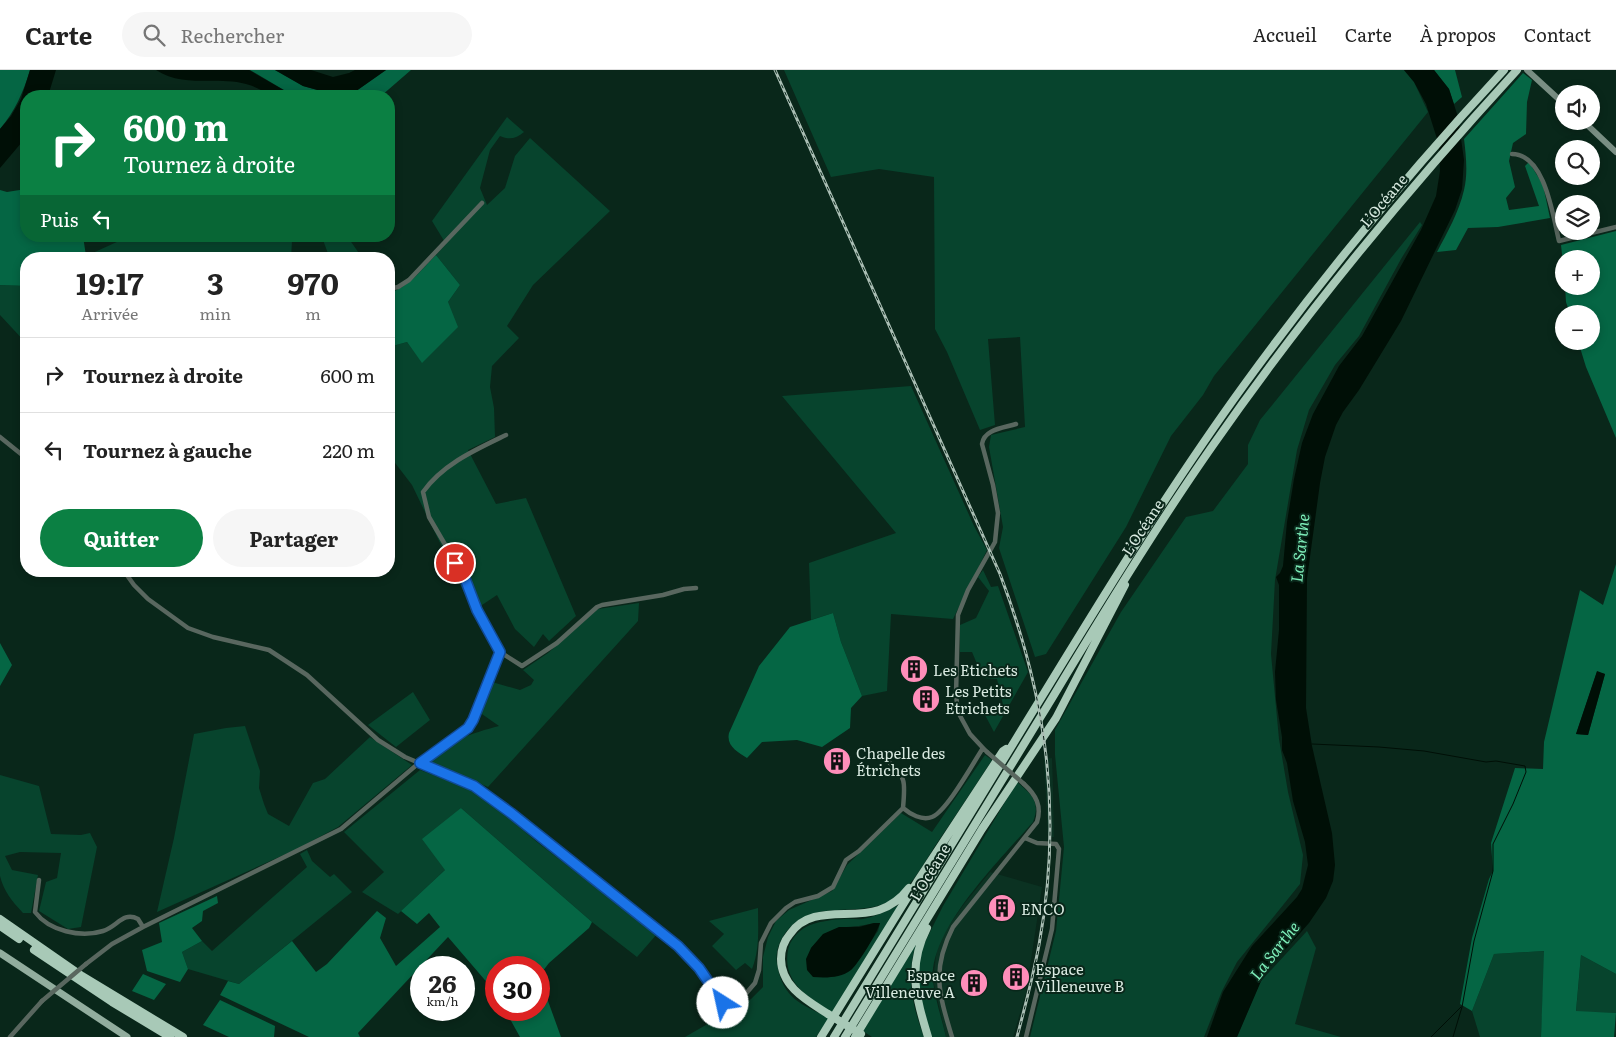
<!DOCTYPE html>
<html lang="fr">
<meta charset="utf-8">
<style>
:root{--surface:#fff;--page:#f6f6f6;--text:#222;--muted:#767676;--line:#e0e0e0;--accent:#0b8043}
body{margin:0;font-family:Literata,serif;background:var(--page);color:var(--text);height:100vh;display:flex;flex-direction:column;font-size:19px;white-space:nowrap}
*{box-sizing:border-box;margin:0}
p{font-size:16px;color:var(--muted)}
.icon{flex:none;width:28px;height:28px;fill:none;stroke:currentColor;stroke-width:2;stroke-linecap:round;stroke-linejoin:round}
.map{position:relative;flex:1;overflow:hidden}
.side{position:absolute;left:20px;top:182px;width:375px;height:325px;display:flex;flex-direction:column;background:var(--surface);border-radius:20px;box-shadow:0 2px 8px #0003}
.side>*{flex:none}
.top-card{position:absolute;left:20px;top:20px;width:375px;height:152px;border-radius:20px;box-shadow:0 2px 8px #0003;background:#0b8043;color:#fff;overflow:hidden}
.buttons{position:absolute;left:1555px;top:15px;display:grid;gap:10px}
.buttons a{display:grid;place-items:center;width:45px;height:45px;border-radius:50%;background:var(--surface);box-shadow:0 2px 8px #0003;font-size:25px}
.speed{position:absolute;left:410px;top:886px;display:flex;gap:10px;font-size:25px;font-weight:700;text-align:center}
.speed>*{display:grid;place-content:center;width:65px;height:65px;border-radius:50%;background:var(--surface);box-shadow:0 2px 8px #0003;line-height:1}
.speed small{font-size:12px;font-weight:400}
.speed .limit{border:8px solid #d22;background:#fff;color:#111}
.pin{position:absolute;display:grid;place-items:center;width:42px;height:42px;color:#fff;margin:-21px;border:2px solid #fff;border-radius:50%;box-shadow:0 1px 5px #0007}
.me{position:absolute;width:55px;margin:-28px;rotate:325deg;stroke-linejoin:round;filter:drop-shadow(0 0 4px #0008)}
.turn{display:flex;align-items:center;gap:18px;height:105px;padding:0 20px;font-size:22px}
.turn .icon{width:65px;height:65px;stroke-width:2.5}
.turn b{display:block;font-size:35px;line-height:42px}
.then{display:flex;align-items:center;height:48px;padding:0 20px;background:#0003;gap:10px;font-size:19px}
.eta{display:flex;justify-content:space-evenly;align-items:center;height:85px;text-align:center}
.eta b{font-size:30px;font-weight:700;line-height:35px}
.action{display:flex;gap:10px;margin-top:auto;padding:10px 20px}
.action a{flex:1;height:58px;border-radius:30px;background:var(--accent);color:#fff;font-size:20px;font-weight:700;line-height:58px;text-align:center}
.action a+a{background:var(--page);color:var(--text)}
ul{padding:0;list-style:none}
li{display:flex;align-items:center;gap:15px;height:75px;padding:0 20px;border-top:1px solid var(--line)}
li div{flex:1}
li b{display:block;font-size:19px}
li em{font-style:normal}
header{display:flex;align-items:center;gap:30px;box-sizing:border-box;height:70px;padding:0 25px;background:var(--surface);border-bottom:1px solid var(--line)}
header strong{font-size:24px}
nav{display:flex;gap:28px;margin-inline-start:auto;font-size:18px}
.search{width:350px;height:45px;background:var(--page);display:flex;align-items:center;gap:12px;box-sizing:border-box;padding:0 18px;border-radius:28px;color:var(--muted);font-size:19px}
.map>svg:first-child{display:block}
.built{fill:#0b3222}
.green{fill:#07442d;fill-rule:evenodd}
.forest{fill:#056644;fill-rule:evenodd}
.water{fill:#000f06}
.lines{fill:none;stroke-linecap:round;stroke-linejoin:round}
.stream{stroke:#000f06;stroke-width:1}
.street{stroke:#59675f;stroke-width:4.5}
.secondary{stroke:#798e83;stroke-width:6}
.primary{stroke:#92ad9e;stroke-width:7}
.highway{stroke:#a8c9b7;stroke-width:8}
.rail-casing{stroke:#aabeb4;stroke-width:3}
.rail{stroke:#09271a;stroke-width:1;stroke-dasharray:4;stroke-linecap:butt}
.street-bridge{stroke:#59675f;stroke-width:4.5}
.highway-bridge{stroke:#a8c9b7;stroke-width:8}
.route-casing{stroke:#114b97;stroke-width:12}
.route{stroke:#1a73e8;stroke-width:9}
.labels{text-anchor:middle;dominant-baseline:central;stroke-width:4;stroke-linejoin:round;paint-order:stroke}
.street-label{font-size:15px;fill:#d9eae1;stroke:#09271a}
.poi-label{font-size:15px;fill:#d9eae1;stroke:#09271a;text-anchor:start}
.water-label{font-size:16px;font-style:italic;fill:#7dedb8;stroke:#09271a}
</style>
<header>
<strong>Carte</strong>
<div class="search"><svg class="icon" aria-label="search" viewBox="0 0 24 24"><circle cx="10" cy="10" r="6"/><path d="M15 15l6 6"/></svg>Rechercher</div>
<nav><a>Accueil</a><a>Carte</a><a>À propos</a><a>Contact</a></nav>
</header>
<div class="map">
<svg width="1616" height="967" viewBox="0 0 1616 967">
<rect width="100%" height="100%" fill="#09271a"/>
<path class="built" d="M 1052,688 L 1053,718 L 1054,767 L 1048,767 L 1044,689 Z
M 990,802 L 1042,817 L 1026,923 L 1013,967 L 946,967 L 933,910 L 937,878 L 947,858 L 964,834 Z"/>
<path class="green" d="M 784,0 L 1404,0 L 1414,12 L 1428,42 L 1214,306 L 1203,325 L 1171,366 L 1126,457 L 1046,584 L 1035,587 L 999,478 L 1003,457 L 989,377 L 991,365 L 1025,357 L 1020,267 L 988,269 L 995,355 L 980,360 L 947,282 L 935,259 L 934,107 L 879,99 L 831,107 Z
M 507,47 L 524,62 C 516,69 509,70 500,66 L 490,80 L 480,118 L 487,135 L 505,118 L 515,86 L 530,68 L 610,141 L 533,215 L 507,256 L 519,268 L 492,296 L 490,317 L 494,338 L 495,367 L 468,380 L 496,434 L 526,428 L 576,546 L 549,571 L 543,564 L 534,577 L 515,559 L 497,525 L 473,541 L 412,415 L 389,385 L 389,277 L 407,272 L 422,292 L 448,232 L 460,215 L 436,185 L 446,174 L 432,151 Z
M 1420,152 L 1422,155 L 1401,189 L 1359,266 L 1335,295 L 1309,340 L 1297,380 L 1275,510 L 1271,584 L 1279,669 L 1288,722 L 1303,785 L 1300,814 L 1237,892 L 1222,921 L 1204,967 L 1030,967 L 1056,861 L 1064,777 L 1055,685 L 1055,660 L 1121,542 L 1186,447 L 1213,441 L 1248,394 L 1248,375 L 1260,350 Z
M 119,166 L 347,166 L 363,189 L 330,189 L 323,170 L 292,171 L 291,189 L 85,189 L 86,186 L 119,171 Z
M 0,215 L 26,216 L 26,273 L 0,245 Z
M 911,316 L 974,456 L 987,480 L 953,549 L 891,544 L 887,621 L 862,626 L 841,572 L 833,543 L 811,550 L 809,493 L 896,463 L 782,326 Z
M 983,500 L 991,517 L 998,516 L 1028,602 L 994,662 L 985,645 L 1004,639 L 997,609 L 983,608 L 972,582 L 960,582 L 960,555 L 976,548 L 989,521 L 978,507 Z
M 639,533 L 638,551 L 488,717 L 427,692 C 445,671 473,663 499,656 L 479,642 L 492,612 L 520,620 L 531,615 L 534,610 L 523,600 L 548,583 L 598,539 Z
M 413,622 L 430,650 L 396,677 L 368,655 Z
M 245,656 L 260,701 L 259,718 L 264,734 L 268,744 L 289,756 L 313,713 L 325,709 L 370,667 L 412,695 L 338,757 L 297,779 L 157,842 L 174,768 L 194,664 L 226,658 Z
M 985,685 L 992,690 C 973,719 954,748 935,776 C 924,793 914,812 899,825 C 865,853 816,824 786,862 C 779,871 775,883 777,894 C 783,929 801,934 829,948 L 816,967 L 685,967 L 751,929 L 763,917 L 763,887 L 768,867 L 776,851 L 789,840 L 832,821 L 847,795 L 901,743 L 932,762 Z
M 420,700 L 478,722 L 537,772 L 657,864 L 637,887 L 592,852 L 461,738 L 445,800 L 398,844 L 362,822 L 384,802 L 344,762 Z
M 0,705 L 39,716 L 51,764 L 81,765 L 90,763 L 97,777 L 81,857 L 68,859 L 39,841 L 46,812 L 57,808 L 61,783 L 20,782 L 5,786 L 12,800 L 38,805 L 31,843 L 23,843 C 12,831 4,822 0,806 Z
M 1017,712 C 1031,724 1041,731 1033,752 C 1001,789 928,860 933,911 C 935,929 942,949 946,967 L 931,967 L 918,920 L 918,899 L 923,876 L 943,836 Z
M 307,780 L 312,791 L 330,807 L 334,804 L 352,822 L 239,914 L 188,899 L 182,882 L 202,871 L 212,881 L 307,797 L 300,784 Z
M 899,835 L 833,943 C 809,928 782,913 788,880 C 790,870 798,861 806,857 C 814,852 835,849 844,849 C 850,848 857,850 863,849 C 875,847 888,840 899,835 ZM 874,853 L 880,853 L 878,861 L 851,900 L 811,878 C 836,850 842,861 874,853 Z
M 758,838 C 758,859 760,879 752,899 L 745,893 L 736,900 L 712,876 L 724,864 L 709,851 Z
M 1307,861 L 1316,878 L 1295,954 L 1341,967 L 1237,967 L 1260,912 Z
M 917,872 C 905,903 912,936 924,967 L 872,967 L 863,961 Z
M 1545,881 L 1541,967 L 1480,967 L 1472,941 L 1494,884 Z
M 1581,885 L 1616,904 L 1616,943 L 1576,942 Z"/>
<path class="forest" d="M 0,0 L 30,0 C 23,23 15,41 0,59 Z
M 250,0 L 275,0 L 303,16 L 332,24 L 331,26 L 294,26 Z
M 386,0 L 411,0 L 381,26 L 349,26 Z
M 1434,0 L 1455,0 L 1462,27 L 1454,34 L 1449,19 Z
M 1523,3 L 1532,10 L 1527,32 L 1526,64 L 1513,73 L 1509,91 L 1515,117 L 1506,128 L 1509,140 L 1539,136 L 1525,96 L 1529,92 L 1543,115 L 1550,148 L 1498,157 L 1468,158 L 1456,180 L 1437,182 C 1447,163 1459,142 1464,120 C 1468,104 1466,85 1464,69 Z
M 26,119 L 26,166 L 83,166 L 86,186 L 85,189 L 26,189 L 26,216 L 0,215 L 0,120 L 7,122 Z
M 1616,161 L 1616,368 L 1586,297 L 1578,271 L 1591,271 L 1591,244 L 1570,244 L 1566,232 L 1565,216 L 1591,216 L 1591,189 L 1564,189 L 1564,203 L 1561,175 Z
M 436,185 L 460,215 L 448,232 L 458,257 L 422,293 L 407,272 L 389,277 L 389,223 C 409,217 421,200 436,185 Z
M 1616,494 L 1616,904 L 1581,885 L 1576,941 L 1616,943 L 1614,967 L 1541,967 L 1544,881 L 1494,884 L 1472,941 L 1460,934 L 1472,868 L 1489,809 L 1493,801 L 1491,773 L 1515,698 L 1543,699 L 1544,672 L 1580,520 L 1603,535 ZM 1597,602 L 1605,604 L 1588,665 L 1576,664 Z
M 833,543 L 841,572 L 862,626 L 851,638 L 850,658 L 822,677 L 797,670 L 762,672 L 747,688 C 738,682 726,676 729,663 L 759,596 L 790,557 Z
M 0,573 L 12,595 L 0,616 Z
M 461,738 L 592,852 L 589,858 L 549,893 L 539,906 L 561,967 L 520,967 L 505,940 L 539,940 L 539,898 L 496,898 L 496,923 L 448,867 L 358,963 L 360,967 L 309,967 L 220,925 L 228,911 L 239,914 L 292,871 L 316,902 L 327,894 L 377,841 L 386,848 L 380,868 L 396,896 L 440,857 L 429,843 L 417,854 L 401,841 L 445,800 L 422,769 Z
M 217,826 L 218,833 L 203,841 L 202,851 L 192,858 L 202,871 L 182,882 L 188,899 L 180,912 L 147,901 L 142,880 L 162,872 L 159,853 Z
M 143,904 L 166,914 L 154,930 L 132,921 Z
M 220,930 L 275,956 L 274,967 L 229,967 L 203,955 Z"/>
<path class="water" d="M 30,0 L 56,0 L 48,26 L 26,26 L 26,70 L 22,72 L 0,98 L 0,59 L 11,46 L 21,29 Z
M 156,0 L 249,0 L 294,26 C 287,26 278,28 271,25 C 263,22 255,16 246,14 C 216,6 183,18 156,0 Z
M 275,0 L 311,0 L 333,7 L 349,3 L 355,0 L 386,0 L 349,26 L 331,26 L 332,24 L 303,16 Z
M 1404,0 L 1434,0 L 1449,19 L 1458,47 L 1464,90 L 1462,119 L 1455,140 L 1401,251 L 1359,320 L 1343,342 L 1336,355 L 1325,387 L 1320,413 L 1307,509 L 1306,638 L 1312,676 L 1332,763 L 1335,795 L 1333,811 L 1326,828 L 1309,853 L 1269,898 L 1262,909 L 1237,967 L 1207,967 L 1223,922 L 1252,876 L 1297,827 L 1302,819 L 1308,795 L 1305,772 L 1293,731 L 1287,693 L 1282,680 L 1282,667 L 1276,630 L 1275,602 L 1279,560 L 1279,515 L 1276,507 L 1280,503 L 1283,496 L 1287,452 L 1294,409 L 1302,373 L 1313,344 L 1339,296 L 1362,266 L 1421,160 L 1436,126 L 1440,101 L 1439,75 L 1426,34 L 1414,12 Z
M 1597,601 L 1605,604 L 1588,665 L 1576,664 Z
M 874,853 L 880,853 C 877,863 859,893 851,900 C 841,908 826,908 813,907 L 807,900 L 806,889 L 811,878 L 823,864 L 839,857 L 859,857 Z"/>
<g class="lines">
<path class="stream" d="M 1312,674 L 1379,677 L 1424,681 L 1486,692 L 1496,691 L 1525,696 L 1526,702 L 1513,734 L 1493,774 L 1493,801 L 1474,871 L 1462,937 L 1453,967
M 1431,967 L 1461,937"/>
<path class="street" d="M 1512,84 C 1545,84 1553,146 1559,171 L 1616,157
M 389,219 L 398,217 L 409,210 L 482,133
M 0,367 L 26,388
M 124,501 L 134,515 L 148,529 L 188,558 L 213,567 L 269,580 L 307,605 L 378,670 L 405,687 L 474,716 L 511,743 L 678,876 L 699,898 L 720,930 L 727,936 L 734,934 L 743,927 L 755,913 L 759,900 L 761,873 L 771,853 L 786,838 L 795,832 L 818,826 L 833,817 L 846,790 L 859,781 L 903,738 C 906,705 905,709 883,686
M 500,582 L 522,596 L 557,573 L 597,537 L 602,535 L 663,525 L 684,519 L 696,518
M 983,678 L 970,664 L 958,642 L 956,625 L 958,545 L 968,520 L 995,472 L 996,462 L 998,443 L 993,415 L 982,374 C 984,359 1004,358 1016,354
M 903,738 C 910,744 922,751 932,747 C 947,741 973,693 983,678 L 987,682
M 1025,768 L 1037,773 L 1056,774 L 1059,779 L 1052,859 L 1026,967
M 39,810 L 35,842 C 49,861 81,868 103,861 C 117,857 123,841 138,849 L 143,857
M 86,894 L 112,874 L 143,857 L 341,759 L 426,687 L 462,663 L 473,650 L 500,582 L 477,540 L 464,507 L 429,447 L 423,422 C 443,394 475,380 506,365
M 10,967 L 42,931
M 952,967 C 939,924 931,900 953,857 L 1037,752 C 1042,736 1036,725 1024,714"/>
<path class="secondary" d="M 1527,0 L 1564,34
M 1583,51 L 1616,82"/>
<path class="primary" d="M 0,883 L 127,967"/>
<path class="highway" d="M 0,849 L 82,906 L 183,967
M 0,856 L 19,869
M 927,858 C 907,897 916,927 928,967
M 34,880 L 112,932 L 170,967
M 828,944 C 808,931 781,917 781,889 C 781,879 784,871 790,864 C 811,834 849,850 879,840 C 891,836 902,827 909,818
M 821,967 L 917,812 L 1003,681 L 1006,679
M 834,967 C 902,856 970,745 1038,633 C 1104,525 1170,417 1244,315 C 1324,205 1411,100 1504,0
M 845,967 C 911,859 977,751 1043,643 C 1097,554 1151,464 1211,378 C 1304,244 1407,120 1517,0
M 855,967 L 982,759 L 1056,648 L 1125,515"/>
<defs>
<path id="rail" d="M 775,0 L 1000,504 C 1047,628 1063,744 1039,875 C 1033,906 1025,937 1017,967"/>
</defs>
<use href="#rail" class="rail-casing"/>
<use href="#rail" class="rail"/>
<path class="street-bridge" d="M 987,682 L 1024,714
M 42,931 L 86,894"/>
<path class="highway-bridge" d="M 828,944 L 861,964"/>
</g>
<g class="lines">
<defs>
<path id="route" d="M 455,493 L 464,506 L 477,540 L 500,582 L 473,650 L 468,658 L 420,693 L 474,716 L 511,743 L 678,876 L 699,898 L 723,933"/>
</defs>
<use href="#route" class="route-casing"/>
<use href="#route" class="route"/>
</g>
<defs>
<symbol id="building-disc" viewBox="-11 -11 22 22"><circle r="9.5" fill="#ff8eba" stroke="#09271a"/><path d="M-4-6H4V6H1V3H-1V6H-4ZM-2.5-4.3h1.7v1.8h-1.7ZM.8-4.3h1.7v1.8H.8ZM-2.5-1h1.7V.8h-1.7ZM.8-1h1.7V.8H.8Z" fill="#111"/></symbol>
</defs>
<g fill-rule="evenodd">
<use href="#building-disc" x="898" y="583" width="32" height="32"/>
<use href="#building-disc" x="910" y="613" width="32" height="32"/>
<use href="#building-disc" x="821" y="675" width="32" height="32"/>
<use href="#building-disc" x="986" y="822" width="32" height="32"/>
<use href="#building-disc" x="1000" y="891" width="32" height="32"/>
<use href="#building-disc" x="958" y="897" width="32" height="32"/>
</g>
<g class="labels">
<g class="street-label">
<text transform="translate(1383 130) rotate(-50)">L’Océane</text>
<text transform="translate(1142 457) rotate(-57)">L’Océane</text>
<text transform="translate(929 802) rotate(-59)">L’Océane</text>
</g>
<g class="poi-label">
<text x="933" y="599">Les Etichets</text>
<text x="945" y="620">Les Petits<tspan x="945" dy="17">Etrichets</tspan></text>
<text x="856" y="682">Chapelle des<tspan x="856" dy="17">Étrichets</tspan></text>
<text x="1021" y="838">ENCO</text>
<text x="1035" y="898">Espace<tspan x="1035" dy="17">Villeneuve B</tspan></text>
<text x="955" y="904" text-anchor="end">Espace<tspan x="955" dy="17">Villeneuve A</tspan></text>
</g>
<g class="water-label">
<text transform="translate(1299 478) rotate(-84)">La Sarthe</text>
<text transform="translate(1274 880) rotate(-52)">La Sarthe</text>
</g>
</g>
</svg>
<div class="buttons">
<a><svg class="icon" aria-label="sound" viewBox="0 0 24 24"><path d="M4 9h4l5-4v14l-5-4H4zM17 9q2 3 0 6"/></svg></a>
<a><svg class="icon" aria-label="search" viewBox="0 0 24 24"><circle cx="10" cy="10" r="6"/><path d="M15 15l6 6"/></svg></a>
<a><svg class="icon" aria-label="layers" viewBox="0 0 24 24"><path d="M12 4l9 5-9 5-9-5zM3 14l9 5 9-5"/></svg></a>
<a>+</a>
<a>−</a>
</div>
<div class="speed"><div>26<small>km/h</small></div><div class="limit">30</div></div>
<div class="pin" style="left:455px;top:493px;background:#d93025"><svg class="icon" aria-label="arrive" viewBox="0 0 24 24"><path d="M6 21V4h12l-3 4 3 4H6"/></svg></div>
<svg class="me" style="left:723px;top:933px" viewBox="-20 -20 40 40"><circle r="19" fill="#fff"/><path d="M0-13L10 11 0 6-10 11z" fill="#1a73e8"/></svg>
<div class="top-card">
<div class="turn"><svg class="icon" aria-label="right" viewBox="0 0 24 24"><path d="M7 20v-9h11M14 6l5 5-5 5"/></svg><div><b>600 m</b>Tournez à droite</div></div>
<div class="then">Puis<svg class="icon" aria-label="left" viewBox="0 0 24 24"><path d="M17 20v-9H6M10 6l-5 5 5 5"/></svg></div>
</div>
<section class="side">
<div class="eta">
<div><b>19:17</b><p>Arrivée</p></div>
<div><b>3</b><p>min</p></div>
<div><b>970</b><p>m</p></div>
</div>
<ul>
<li><svg class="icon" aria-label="right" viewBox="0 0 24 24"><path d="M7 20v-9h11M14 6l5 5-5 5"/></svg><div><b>Tournez à droite</b></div><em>600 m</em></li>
<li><svg class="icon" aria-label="left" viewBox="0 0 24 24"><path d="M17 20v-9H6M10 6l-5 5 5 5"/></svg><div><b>Tournez à gauche</b></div><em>220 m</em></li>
</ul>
<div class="action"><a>Quitter</a><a>Partager</a></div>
</section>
</div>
